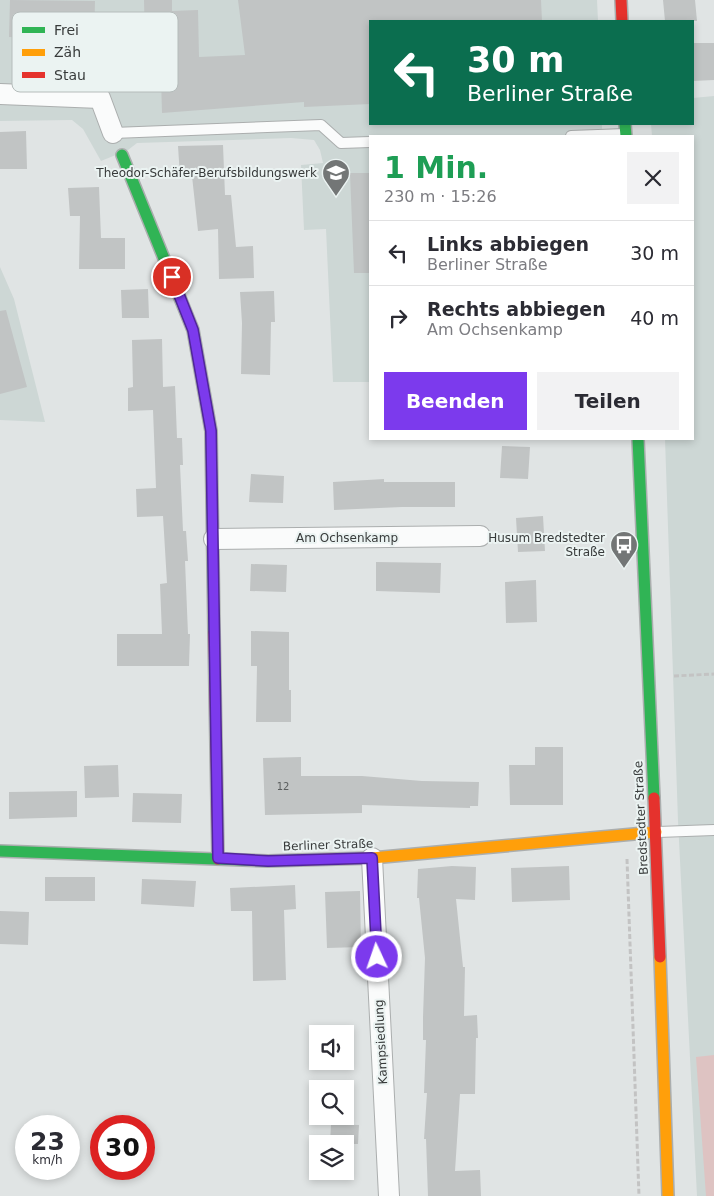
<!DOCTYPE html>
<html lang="de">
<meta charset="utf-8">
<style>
:root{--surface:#fff;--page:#f2f2f3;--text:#2b2b33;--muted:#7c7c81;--line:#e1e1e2;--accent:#7c3aed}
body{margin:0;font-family:"DejaVu Sans",sans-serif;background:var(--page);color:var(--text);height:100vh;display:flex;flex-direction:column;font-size:19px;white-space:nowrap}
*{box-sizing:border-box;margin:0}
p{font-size:16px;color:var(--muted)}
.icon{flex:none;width:28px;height:28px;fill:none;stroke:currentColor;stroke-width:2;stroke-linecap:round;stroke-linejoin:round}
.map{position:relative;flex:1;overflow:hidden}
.drawer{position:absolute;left:369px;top:135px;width:325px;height:305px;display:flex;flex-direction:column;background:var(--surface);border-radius:0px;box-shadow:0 2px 8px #0003}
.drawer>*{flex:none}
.guide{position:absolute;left:369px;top:20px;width:325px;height:105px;border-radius:0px;box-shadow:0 2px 8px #0003;background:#0b6e4f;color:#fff;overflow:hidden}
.fabs{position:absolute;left:309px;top:1025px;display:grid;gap:10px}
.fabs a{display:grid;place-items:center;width:45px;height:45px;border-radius:0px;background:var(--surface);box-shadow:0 2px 8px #0003;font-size:25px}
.speed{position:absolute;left:15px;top:1115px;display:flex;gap:10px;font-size:25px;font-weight:700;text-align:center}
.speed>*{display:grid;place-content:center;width:65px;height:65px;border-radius:50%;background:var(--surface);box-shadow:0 2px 8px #0003;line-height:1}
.speed small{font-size:12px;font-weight:400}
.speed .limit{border:8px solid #d22;background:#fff;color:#111}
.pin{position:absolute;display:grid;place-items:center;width:42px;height:42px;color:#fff;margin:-21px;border:2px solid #fff;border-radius:50%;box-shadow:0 1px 5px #0007}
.me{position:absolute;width:55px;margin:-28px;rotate:357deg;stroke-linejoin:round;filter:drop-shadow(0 0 4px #0008)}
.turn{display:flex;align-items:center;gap:18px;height:105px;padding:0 15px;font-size:22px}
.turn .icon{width:65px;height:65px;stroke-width:2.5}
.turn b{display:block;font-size:35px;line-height:42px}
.round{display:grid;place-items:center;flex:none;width:52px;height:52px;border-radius:0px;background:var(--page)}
.headline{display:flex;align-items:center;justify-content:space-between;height:85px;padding:0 15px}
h1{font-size:30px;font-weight:700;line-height:38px;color:#1e9e55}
.button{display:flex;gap:10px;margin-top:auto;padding:10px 15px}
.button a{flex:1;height:58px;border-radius:0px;background:var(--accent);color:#fff;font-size:20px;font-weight:700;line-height:58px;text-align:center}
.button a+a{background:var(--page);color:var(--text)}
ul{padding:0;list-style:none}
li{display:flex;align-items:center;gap:15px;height:65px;padding:0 15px;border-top:1px solid var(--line)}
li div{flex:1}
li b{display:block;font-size:19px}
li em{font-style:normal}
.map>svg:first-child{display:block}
.built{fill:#cdd7d5}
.green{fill:#dec3c2}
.building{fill:#c1c4c4}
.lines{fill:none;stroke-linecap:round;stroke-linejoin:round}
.lane-casing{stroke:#abaeae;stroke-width:12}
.street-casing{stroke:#abaeae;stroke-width:22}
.fast-casing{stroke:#abaeae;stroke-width:14}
.slow-casing{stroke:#abaeae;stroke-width:14}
.jam-casing{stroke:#abaeae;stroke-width:14}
.path{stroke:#c3c3c3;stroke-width:3;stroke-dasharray:5 2.5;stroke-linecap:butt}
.lane{stroke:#fafbfb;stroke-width:10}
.street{stroke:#fafbfb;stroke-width:20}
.fast{stroke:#30b455;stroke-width:11}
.slow{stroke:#ff9f0a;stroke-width:11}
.jam{stroke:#e5322d;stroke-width:11}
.route-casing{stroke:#51269a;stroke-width:12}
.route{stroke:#7c3aed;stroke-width:9}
.labels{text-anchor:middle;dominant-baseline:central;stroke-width:4;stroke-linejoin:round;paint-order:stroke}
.number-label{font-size:10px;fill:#5a5d5d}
.poi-label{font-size:12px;fill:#383b3b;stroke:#ebf3f2;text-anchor:end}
.street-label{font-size:12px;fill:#383b3b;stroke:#ebf3f2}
.key{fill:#ebf3f2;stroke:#b5bcbb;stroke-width:1}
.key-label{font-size:14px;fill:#383b3b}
</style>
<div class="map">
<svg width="714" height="1196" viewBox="0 0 714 1196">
<rect width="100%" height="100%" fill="#e0e4e4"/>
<path class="built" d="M 0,0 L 597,0 L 598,21 L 370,21 L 370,124 L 602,124 L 602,136 L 370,136 L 370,382 L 333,382 L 326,229 L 304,230 L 301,165 L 323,163 L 320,150 L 314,140 L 291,138 L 137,143 L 128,150 L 101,161 L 83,129 L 72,120 L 0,121 Z
M 714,96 L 714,1196 L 697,1196 L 678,821 L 665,439 L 692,439 L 692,136 L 652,136 L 651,124 L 692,124 L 693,98 Z
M 0,267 L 14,299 L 45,422 L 0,420 Z"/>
<path class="green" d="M 714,1055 L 714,1196 L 706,1196 L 696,1057 Z"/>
<path class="building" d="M 10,0 L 95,1 L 94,40 L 9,37 Z
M 144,0 L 172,0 L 172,11 L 198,10 L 199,57 L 245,55 L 238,0 L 541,0 L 542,21 L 370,21 L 370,104 L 304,107 L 304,102 L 162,113 L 160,44 L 145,44 Z
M 663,0 L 695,0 L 697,21 L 665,21 Z
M 692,43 L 714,43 L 714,80 L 692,81 Z
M 26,131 L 27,169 L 0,169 L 0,132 Z
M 223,145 L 225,195 L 231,195 L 236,247 L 253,246 L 254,278 L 219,279 L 218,229 L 198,231 L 192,176 L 180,177 L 178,146 Z
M 350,173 L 370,173 L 370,273 L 354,273 Z
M 99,187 L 101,238 L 125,238 L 125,269 L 79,269 L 80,216 L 70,216 L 68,188 Z
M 148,289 L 149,318 L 122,318 L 121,290 Z
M 274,291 L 275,322 L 271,322 L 270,375 L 241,374 L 242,323 L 240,292 Z
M 6,310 L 27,387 L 0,394 L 0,311 Z
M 162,339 L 163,387 L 175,386 L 177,438 L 182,438 L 183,465 L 180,465 L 183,531 L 186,531 L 188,561 L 185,561 L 188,634 L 190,634 L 189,666 L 117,666 L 117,634 L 162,634 L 160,584 L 167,583 L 163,516 L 137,517 L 136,489 L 156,488 L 153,410 L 128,411 L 128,388 L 133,387 L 132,340 Z
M 502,446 L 530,447 L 528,479 L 500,478 Z
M 251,474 L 284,476 L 283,503 L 249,502 Z
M 384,479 L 384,482 L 455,482 L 455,507 L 402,507 L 334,510 L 333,482 Z
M 543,516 L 545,551 L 518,552 L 516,518 Z
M 376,562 L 441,563 L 440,593 L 376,591 Z
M 251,564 L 287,565 L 286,592 L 250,591 Z
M 536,580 L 537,622 L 506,623 L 505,582 Z
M 251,631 L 289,632 L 289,690 L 291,690 L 291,722 L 256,722 L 257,666 L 251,666 Z
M 535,747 L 563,747 L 563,805 L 510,805 L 509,765 L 535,765 Z
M 301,757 L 301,776 L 362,776 L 422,781 L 479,782 L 478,806 L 470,806 L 470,808 L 362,805 L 362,813 L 265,815 L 263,758 Z
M 118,765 L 119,797 L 85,798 L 84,766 Z
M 77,791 L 77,817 L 9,819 L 9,792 Z
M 133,793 L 182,794 L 181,823 L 132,822 Z
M 452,866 L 476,867 L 475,900 L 456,899 L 463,967 L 465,967 L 464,1016 L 477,1015 L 478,1038 L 476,1038 L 475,1094 L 460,1094 L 455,1171 L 480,1170 L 481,1196 L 428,1196 L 426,1139 L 424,1139 L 427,1093 L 424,1093 L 426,1040 L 423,1040 L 423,1017 L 425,958 L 419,898 L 417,898 L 418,869 Z
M 569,866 L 570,900 L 512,902 L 511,868 Z
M 45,877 L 95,877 L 95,901 L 45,901 Z
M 142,879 L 196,881 L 194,907 L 141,904 Z
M 295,885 L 296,909 L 284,910 L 286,980 L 253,981 L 252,911 L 231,911 L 230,888 Z
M 360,891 L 361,947 L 327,948 L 325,892 Z
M 0,911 L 29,912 L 28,945 L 0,944 Z
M 331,1124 L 359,1125 L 358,1144 L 330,1144 Z"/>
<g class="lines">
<defs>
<path id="lane" d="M 113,133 L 321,125 L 341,143 L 370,142
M 571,136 L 625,134
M 658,832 L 714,830"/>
<path id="street" d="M 0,94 L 100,98 L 113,133
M 214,539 L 480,536
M 372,858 L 389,1196"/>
<path id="fast" d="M 625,124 L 626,136
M 122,155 L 193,330 L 211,431 L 214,632
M 638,439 L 654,798
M 0,851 L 268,861 L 300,860"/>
<path id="slow" d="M 300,860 L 372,858 L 656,832
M 660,957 L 668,1196"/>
<path id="jam" d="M 621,0 L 622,21
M 214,632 L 218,859
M 654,798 L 660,957"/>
</defs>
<use href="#lane" class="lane-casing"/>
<use href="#street" class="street-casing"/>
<use href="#fast" class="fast-casing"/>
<use href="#slow" class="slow-casing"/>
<use href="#jam" class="jam-casing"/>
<path class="path" d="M 674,676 L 714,674
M 627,859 L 639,1196"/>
<use href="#lane" class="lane"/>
<use href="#street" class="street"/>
<use href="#fast" class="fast"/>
<use href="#slow" class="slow"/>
<use href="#jam" class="jam"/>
</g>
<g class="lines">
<defs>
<path id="route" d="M 172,277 L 193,330 L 211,431 L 218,858 L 268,861 L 372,858 L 377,957"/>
</defs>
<use href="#route" class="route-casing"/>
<use href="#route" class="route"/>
</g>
<defs>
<symbol id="school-pin" viewBox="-11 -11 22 30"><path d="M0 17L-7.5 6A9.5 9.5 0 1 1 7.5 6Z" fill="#737676" stroke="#ebf3f2"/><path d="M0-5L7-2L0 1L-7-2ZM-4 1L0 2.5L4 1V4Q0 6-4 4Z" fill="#fff"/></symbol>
<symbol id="bus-pin" viewBox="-11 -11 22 30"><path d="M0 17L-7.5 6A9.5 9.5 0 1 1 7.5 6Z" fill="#737676" stroke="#ebf3f2"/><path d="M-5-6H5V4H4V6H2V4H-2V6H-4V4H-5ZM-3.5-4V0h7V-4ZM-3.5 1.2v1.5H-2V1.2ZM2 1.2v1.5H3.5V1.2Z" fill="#fff"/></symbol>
</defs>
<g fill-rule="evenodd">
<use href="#school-pin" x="320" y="157" width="32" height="43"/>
<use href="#bus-pin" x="608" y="529" width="32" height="43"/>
</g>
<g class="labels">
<g class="number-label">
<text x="283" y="786">12</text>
</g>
<g class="poi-label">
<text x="317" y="173">Theodor-Schäfer-Berufsbildungswerk</text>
<text x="605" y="538">Husum Bredstedter<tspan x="605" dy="14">Straße</tspan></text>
</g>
<g class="street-label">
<text x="347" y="538">Am Ochsenkamp</text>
<text transform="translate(641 818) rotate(-93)">Bredstedter Straße</text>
<text transform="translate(328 845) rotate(-2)">Berliner Straße</text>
<text transform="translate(381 1042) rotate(-93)">Kampsiedlung</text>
</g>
</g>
<rect x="12" y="12" width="166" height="80" rx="8" class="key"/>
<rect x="22" y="27" width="23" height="6" fill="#30b455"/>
<rect x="22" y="49" width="23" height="7" fill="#ff9f0a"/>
<rect x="22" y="72" width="23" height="6" fill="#e5322d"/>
<g class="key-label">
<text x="54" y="35">Frei</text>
<text x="54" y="57">Zäh</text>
<text x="54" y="80">Stau</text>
</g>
</svg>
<div class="fabs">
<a><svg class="icon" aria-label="sound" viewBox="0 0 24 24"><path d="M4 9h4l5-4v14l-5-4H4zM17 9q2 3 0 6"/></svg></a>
<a><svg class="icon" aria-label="search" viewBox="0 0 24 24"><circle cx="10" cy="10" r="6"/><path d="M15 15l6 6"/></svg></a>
<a><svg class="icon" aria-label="layers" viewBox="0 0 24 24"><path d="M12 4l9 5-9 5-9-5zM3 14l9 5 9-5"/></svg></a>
</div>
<div class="speed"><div>23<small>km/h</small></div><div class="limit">30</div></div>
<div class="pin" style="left:172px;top:277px;background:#d93025"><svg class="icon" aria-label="arrive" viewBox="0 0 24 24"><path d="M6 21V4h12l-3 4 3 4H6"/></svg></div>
<svg class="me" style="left:377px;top:957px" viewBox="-20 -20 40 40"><circle r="17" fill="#7c3aed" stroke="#fff" stroke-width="3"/><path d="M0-11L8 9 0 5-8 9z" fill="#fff"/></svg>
<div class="guide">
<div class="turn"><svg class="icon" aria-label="left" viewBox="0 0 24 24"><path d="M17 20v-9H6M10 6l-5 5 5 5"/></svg><div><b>30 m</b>Berliner Straße</div></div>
</div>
<section class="drawer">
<div class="headline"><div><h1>1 Min.</h1><p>230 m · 15:26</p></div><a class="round"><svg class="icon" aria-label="close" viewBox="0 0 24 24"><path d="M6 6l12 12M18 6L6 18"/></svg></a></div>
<ul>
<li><svg class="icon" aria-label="left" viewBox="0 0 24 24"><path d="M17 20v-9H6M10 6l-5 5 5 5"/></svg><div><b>Links abbiegen</b><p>Berliner Straße</p></div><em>30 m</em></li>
<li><svg class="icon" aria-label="right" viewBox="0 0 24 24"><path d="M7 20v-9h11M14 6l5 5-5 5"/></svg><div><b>Rechts abbiegen</b><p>Am Ochsenkamp</p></div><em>40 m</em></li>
</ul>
<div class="button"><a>Beenden</a><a>Teilen</a></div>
</section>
</div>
